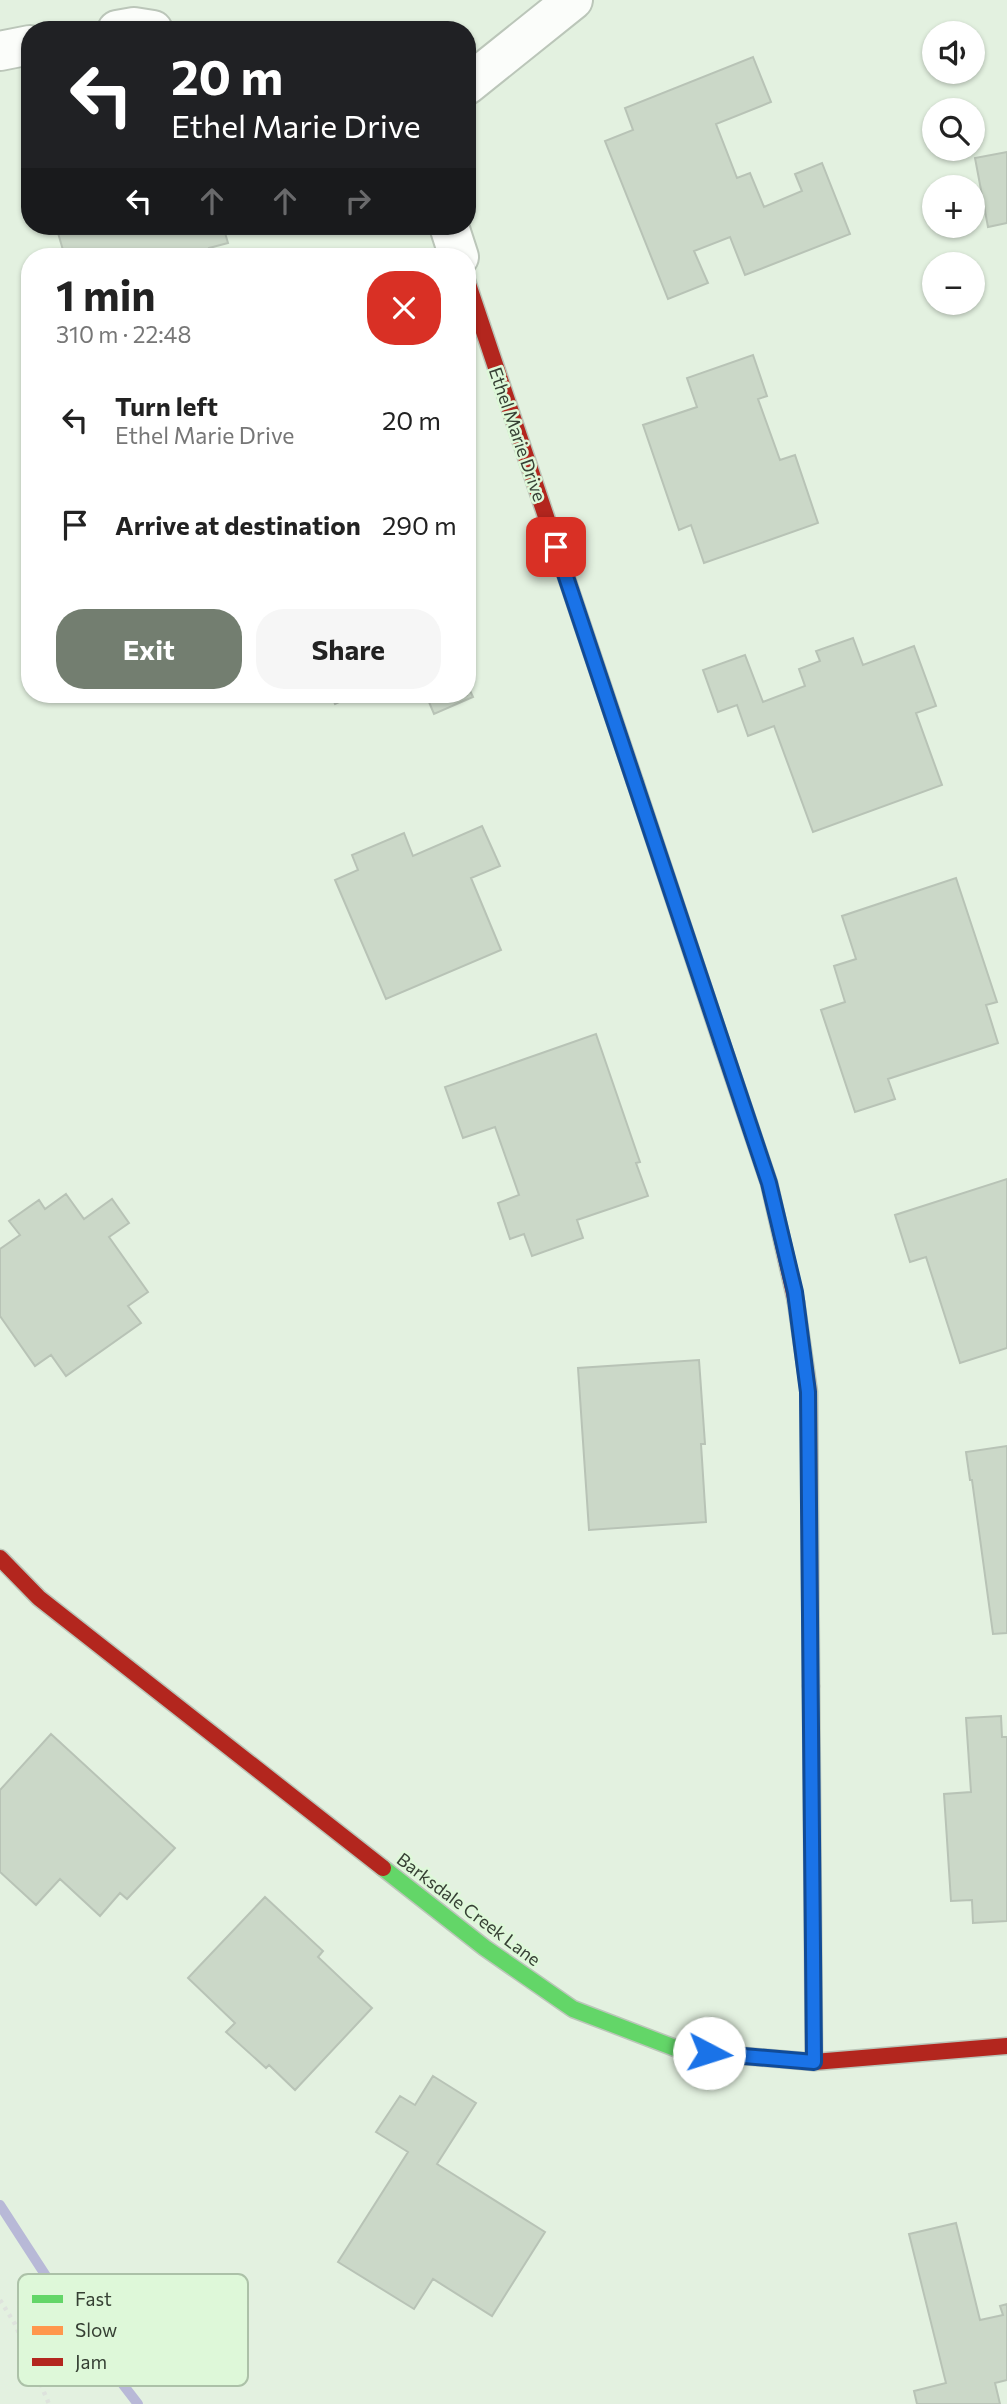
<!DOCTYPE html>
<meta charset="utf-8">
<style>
:root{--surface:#fff;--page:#f6f6f6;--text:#222;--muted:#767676;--accent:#737e70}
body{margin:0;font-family:Commissioner,sans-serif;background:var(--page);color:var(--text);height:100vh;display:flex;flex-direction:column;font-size:26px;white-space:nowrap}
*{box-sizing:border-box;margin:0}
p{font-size:23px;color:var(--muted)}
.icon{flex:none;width:38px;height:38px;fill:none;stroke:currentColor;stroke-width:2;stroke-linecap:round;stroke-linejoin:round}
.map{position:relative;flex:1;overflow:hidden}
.details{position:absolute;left:21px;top:248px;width:455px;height:455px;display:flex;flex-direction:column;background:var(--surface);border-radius:28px;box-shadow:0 2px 5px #0004}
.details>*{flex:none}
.guide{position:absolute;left:21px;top:21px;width:455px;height:214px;border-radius:28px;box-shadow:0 2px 5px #0004;background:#202124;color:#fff;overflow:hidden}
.controls{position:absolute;left:922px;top:21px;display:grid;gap:14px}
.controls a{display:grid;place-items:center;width:63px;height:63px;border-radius:50%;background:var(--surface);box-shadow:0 2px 5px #0004;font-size:35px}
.pin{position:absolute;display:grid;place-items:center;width:60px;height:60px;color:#fff;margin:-30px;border-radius:14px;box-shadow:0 4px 10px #0006}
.me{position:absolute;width:77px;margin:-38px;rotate:95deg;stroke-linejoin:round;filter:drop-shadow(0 0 5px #0008)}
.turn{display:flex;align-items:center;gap:24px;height:147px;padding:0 35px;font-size:32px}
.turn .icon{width:91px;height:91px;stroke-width:2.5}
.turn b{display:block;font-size:49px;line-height:60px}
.lanes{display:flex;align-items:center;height:66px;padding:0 35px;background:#0003;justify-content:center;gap:35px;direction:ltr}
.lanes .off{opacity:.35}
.round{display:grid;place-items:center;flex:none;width:74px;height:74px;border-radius:28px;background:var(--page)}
.head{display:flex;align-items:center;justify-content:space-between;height:119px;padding:0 35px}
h1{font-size:42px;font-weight:700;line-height:52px}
.button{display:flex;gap:14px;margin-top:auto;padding:14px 35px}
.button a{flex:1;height:80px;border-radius:28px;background:var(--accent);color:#fff;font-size:28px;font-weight:700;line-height:80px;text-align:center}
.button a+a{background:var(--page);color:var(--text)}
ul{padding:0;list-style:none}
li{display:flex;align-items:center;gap:21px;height:105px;padding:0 35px}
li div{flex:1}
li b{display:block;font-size:26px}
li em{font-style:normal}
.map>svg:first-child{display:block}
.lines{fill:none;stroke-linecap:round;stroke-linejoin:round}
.stream{stroke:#b8b9d7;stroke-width:10}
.building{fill:#cbd8c8;stroke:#b8c3b6;stroke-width:2}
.street-casing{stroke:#bbc6b9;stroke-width:42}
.fast-casing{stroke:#bbc6b9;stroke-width:19}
.slow-casing{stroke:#bbc6b9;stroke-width:19}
.jam-casing{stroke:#bbc6b9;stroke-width:19}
.path{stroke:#dee3dd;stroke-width:4.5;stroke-dasharray:3.5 5;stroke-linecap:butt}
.street{stroke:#fbfdfa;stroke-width:38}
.fast{stroke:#63d668;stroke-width:16}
.slow{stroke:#ff974d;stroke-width:16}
.jam{stroke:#b3261e;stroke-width:16}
.route-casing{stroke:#114b97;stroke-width:18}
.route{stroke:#1a73e8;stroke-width:12}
.labels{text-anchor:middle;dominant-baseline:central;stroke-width:5;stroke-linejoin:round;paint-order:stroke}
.street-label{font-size:18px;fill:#364034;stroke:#def8d9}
.key{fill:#def8d9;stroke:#acc1a8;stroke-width:2}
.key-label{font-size:19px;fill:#364034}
</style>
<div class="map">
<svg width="1007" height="2404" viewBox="0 0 1007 2404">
<rect width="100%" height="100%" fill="#e3f1e0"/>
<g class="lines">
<path class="stream" d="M 0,2205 L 81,2330 L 138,2404"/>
</g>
<path class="building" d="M 753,57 L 771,102 L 716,124 L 737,178 L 750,173 L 764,207 L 802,191 L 795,174 L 822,163 L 850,234 L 745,275 L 730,237 L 694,251 L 708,283 L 668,299 L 605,141 L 633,130 L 625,108 Z
M 1007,152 L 1007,223 L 988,227 L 975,158 Z
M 56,226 L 223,226 L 228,243 L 209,248 L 210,252 L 191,257 L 65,257 Z
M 753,355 L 767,396 L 758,399 L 780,460 L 795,455 L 818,523 L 704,563 L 691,525 L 679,530 L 643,425 L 697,407 L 687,378 Z
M 853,638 L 863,665 L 914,646 L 936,706 L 916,713 L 942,785 L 813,832 L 774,726 L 748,736 L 737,705 L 718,712 L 703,670 L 745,655 L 763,702 L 805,686 L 799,669 L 820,661 L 816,651 Z
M 467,684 L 473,697 L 434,714 L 426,695 L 467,695 Z
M 331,695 L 355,695 L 335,704 Z
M 482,826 L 500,866 L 471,878 L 501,950 L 386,999 L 335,880 L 358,870 L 352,855 L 404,833 L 413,856 Z
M 956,878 L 997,1002 L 986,1005 L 998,1043 L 888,1079 L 895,1099 L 855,1112 L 821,1010 L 845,1002 L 834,966 L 856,959 L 842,916 Z
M 596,1034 L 640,1162 L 636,1163 L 648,1196 L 577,1220 L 583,1238 L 532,1256 L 524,1234 L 510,1239 L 498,1203 L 519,1195 L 495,1127 L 463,1138 L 445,1087 Z
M 1007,1179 L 1007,1348 L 960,1363 L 926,1257 L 910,1262 L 895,1215 Z
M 66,1194 L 84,1219 L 112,1199 L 129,1223 L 109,1237 L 148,1292 L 128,1306 L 141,1323 L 66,1376 L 51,1355 L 35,1366 L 0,1316 L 0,1249 L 20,1235 L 9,1221 L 39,1200 L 45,1209 Z
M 699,1360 L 705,1444 L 701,1444 L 706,1522 L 589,1530 L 578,1368 Z
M 1007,1446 L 1007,1633 L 993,1634 L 972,1480 L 970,1480 L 966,1452 Z
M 1001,1716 L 1002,1737 L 1007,1737 L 1007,1921 L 973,1923 L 972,1900 L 951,1901 L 944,1794 L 971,1792 L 966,1718 Z
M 51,1734 L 175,1848 L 127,1899 L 120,1893 L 100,1916 L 60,1879 L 36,1905 L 0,1872 L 0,1790 Z
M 265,1897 L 323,1951 L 318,1957 L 372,2008 L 295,2090 L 269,2065 L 266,2068 L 226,2032 L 235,2023 L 188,1978 Z
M 433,2076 L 476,2103 L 437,2164 L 545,2232 L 492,2316 L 433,2279 L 414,2309 L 338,2262 L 408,2152 L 376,2132 L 400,2096 L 415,2105 Z
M 956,2223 L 980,2320 L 1003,2315 L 1000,2306 L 1007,2304 L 1007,2380 L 995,2383 L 1000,2404 L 917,2404 L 914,2391 L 946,2383 L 909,2234 Z"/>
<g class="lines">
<defs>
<path id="street" d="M 117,30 L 134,27 L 153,30
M 0,51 L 30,45
M 467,85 L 573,0
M 449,226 L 459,257"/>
<path id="fast" d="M 811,1686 L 814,2062
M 383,1868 L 485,1948 L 573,2009 L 683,2051 L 744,2056"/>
<path id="slow" d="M 635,782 L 721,1041
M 796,1302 L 809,1392 L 811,1686"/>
<path id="jam" d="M 467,281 L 635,782
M 721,1041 L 769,1183 L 796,1302
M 0,1558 L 39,1598 L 383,1868
M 744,2056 L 814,2062 L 1007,2046"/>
</defs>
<use href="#street" class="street-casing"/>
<use href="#fast" class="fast-casing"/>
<use href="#slow" class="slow-casing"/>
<use href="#jam" class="jam-casing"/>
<path class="path" d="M 0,2300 L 15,2324 L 49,2404"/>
<use href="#street" class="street"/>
<use href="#fast" class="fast"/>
<use href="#slow" class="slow"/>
<use href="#jam" class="jam"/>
</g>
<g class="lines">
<defs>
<path id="route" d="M 556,547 L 769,1183 L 795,1292 L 808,1392 L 814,2062 L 709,2053"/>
</defs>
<use href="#route" class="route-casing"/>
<use href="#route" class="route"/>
</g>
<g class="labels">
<g class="street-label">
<text transform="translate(518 434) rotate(71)">Ethel Marie Drive</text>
<text transform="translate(469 1909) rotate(37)">Barksdale Creek Lane</text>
</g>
</g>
<rect x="18" y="2274" width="230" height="112" rx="10" class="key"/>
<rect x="32" y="2295" width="31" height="8" fill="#63d668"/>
<rect x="32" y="2326" width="31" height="9" fill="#ff974d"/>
<rect x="32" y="2358" width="31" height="8" fill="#b3261e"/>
<g class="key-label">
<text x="75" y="2306">Fast</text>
<text x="75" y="2337">Slow</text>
<text x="75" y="2369">Jam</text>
</g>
</svg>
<div class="controls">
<a><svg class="icon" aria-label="sound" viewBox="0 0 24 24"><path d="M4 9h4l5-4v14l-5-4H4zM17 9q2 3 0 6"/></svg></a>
<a><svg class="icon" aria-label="search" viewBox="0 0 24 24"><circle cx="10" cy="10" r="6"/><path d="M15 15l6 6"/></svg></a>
<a>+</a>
<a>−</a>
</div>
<div class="pin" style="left:556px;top:547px;background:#d93025"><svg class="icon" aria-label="arrive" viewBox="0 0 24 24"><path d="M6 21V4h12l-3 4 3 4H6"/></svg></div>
<svg class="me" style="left:709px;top:2053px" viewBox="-20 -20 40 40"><circle r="19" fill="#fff"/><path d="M0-13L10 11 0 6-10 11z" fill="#1a73e8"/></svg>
<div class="guide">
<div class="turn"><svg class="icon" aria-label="left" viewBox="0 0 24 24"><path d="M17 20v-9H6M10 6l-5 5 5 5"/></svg><div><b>20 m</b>Ethel Marie Drive</div></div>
<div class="lanes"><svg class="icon" aria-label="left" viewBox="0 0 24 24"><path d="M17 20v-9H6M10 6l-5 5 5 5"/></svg><svg class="icon off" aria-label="ahead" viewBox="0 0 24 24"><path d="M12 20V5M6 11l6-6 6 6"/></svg><svg class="icon off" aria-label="ahead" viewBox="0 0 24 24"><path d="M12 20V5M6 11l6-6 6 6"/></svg><svg class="icon off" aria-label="right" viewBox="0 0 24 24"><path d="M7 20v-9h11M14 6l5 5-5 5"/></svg></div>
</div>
<section class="details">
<div class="head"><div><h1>1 min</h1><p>310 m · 22:48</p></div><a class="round" style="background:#d93025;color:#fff"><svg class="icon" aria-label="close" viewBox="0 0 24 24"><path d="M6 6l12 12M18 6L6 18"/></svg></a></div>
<ul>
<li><svg class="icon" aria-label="left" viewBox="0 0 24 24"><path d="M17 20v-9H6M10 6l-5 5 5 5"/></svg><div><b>Turn left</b><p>Ethel Marie Drive</p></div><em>20 m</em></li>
<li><svg class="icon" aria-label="arrive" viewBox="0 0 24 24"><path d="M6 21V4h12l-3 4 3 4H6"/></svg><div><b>Arrive at destination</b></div><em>290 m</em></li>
</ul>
<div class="button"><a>Exit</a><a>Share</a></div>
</section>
</div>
